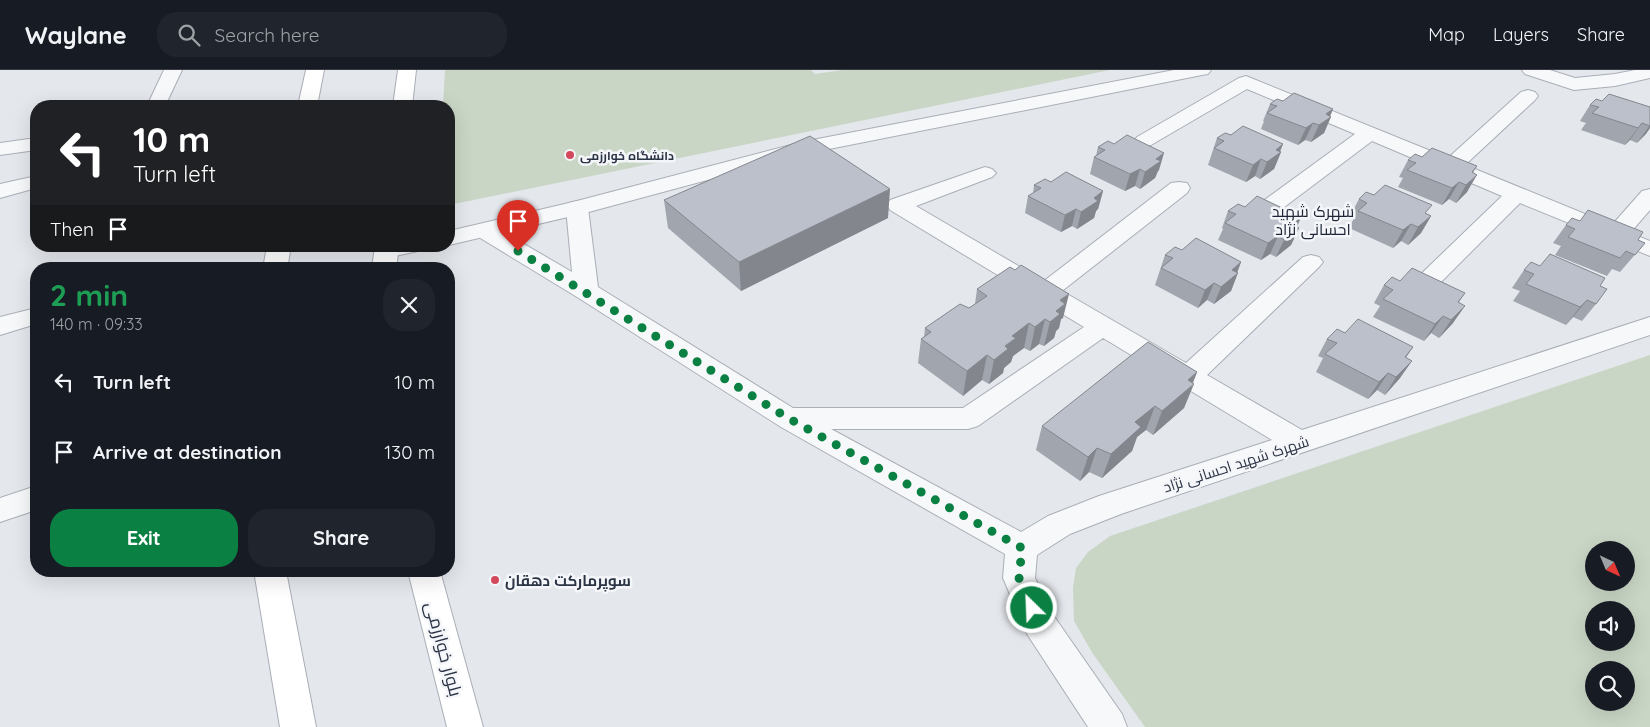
<!DOCTYPE html>
<meta charset="utf-8">
<style>
:root{--surface:#171b24;--page:#20242c;--text:#f1f3f6;--muted:#9ea1a6;--line:#363941;--accent:#0b8043}
body{margin:0;font-family:Quicksand,Cairo,sans-serif;background:var(--page);color:var(--text);height:100vh;display:flex;flex-direction:column;font-size:19px;white-space:nowrap}
*{box-sizing:border-box;margin:0}
p{font-size:16px;color:var(--muted)}
.icon{flex:none;width:28px;height:28px;fill:none;stroke:currentColor;stroke-width:2;stroke-linecap:round;stroke-linejoin:round}
.map{position:relative;flex:1;overflow:hidden}
.side{position:absolute;left:30px;top:192px;width:425px;height:315px;display:flex;flex-direction:column;background:var(--surface);border-radius:20px;box-shadow:0 5px 20px #0002}
.side>*{flex:none}
.guide{position:absolute;left:30px;top:30px;width:425px;height:152px;border-radius:20px;box-shadow:0 5px 20px #0002;background:#202124;color:#fff;overflow:hidden}
.needle{width:32px;rotate:136deg}
.tools{position:absolute;left:1585px;top:471px;display:grid;gap:10px}
.tools a{display:grid;place-items:center;width:50px;height:50px;border-radius:50%;background:var(--surface);box-shadow:0 5px 20px #0002;font-size:25px}
.pin{position:absolute;display:grid;place-items:center;width:42px;height:42px;color:#fff;margin:-51px -21px;border-radius:50% 50% 50% 0;rotate:-45deg;box-shadow:0 0 5px #0007}
.pin .icon{rotate:45deg}
.me{position:absolute;width:55px;margin:-28px;rotate:336deg;stroke-linejoin:round;filter:drop-shadow(0 0 4px #0008)}
.turn{display:flex;align-items:center;gap:18px;height:105px;padding:0 20px;font-size:22px}
.turn .icon{width:65px;height:65px;stroke-width:2.5}
.turn b{display:block;font-size:35px;line-height:42px}
.then{display:flex;align-items:center;height:48px;padding:0 20px;background:#0003;gap:10px;font-size:19px}
.round{display:grid;place-items:center;flex:none;width:52px;height:52px;border-radius:20px;background:var(--page)}
.head{display:flex;align-items:center;justify-content:space-between;height:85px;padding:0 20px}
h1{font-size:30px;font-weight:700;line-height:38px;color:#1e9e55}
.primary-button{display:flex;gap:10px;margin-top:auto;padding:10px 20px}
.primary-button a{flex:1;height:58px;border-radius:20px;background:var(--accent);color:#fff;font-size:20px;font-weight:700;line-height:58px;text-align:center}
.primary-button a+a{background:var(--page);color:var(--text)}
ul{padding:0;list-style:none}
li{display:flex;align-items:center;gap:15px;height:70px;padding:0 20px}
li div{flex:1}
li b{display:block;font-size:19px}
li em{font-style:normal}
header{display:flex;align-items:center;gap:30px;box-sizing:border-box;height:70px;padding:0 25px;background:var(--surface);border-bottom:1px solid var(--line)}
header strong{font-size:24px}
nav{display:flex;gap:28px;margin-inline-start:auto;font-size:18px}
.search{width:350px;height:45px;background:var(--page);display:flex;align-items:center;gap:12px;box-sizing:border-box;padding:0 18px;border-radius:20px;color:var(--muted);font-size:19px}
.map>svg:first-child{display:block}
.green{fill:#c9d6c5;fill-rule:evenodd}
.lines{fill:none;stroke-linecap:round;stroke-linejoin:round}
.minor-casing{stroke:#a9aeb7;stroke-width:2}
.tertiary-casing{stroke:#a9aeb7;stroke-width:2}
.secondary-casing{stroke:#a9aeb7;stroke-width:2}
.minor{fill:#f7f8fa;fill-rule:evenodd}
.tertiary{fill:#f7f8fa;fill-rule:evenodd}
.secondary{fill:#fff;fill-rule:evenodd}
.wall{fill:#a1a5ae}
.shaded-wall{fill:#83868d}
.building{fill:#bbc0ca;stroke:#83868d}
.route{stroke:#0b8043;stroke-width:9;stroke-dasharray:0 16.2}
.poi-dot{fill:#d1495b;stroke:#f4f6f9;stroke-width:2}
.labels{text-anchor:middle;dominant-baseline:central;stroke-width:5;stroke-linejoin:round;paint-order:stroke}
.far-poi-label{font-size:12px;font-weight:bold;fill:#2b3445;stroke:#f4f6f9;text-anchor:start}
.street-label{font-size:15px;fill:#2b3445;stroke:#f4f6f9}
.poi-label{font-size:15px;font-weight:bold;fill:#2b3445;stroke:#f4f6f9;text-anchor:start}
.neighbourhood-label{font-size:16px;fill:#1d2536;stroke:#f4f6f9}
.near-street-label{font-size:18px;fill:#2b3445;stroke:#f4f6f9}
</style>
<header>
<strong>Waylane</strong>
<div class="search"><svg class="icon" aria-label="search" viewBox="0 0 24 24"><circle cx="10" cy="10" r="6"/><path d="M15 15l6 6"/></svg>Search here</div>
<nav><a>Map</a><a>Layers</a><a>Share</a></nav>
</header>
<div class="map">
<svg width="1650" height="657" viewBox="0 0 1650 657">
<rect width="100%" height="100%" fill="#e4e7ec"/>
<path class="green" d="M 445,0 L 811,0 L 815,4 L 843,0 L 1110,0 L 449,135 L 449,36 L 443,36 Z
M 1650,285 L 1650,657 L 1145,657 L 1093,584 L 1074,551 L 1073,518 L 1076,498 L 1088,482 L 1110,466 ZM 1594,480 L 1626,480 L 1626,512 L 1594,512 ZM 1594,540 L 1626,540 L 1626,572 L 1594,572 ZM 1594,600 L 1626,600 L 1626,632 L 1594,632 Z"/>
<g class="lines">
<defs>
<path id="minor" d="M 164,0 L 182,0 L 165,36 L 147,36 Z
M 1246,6 L 1448,88 L 1521,22 L 1528,20 L 1535,22 L 1538,26 L 1535,30 L 1465,95 L 1612,155 L 1642,121 L 1650,119 L 1650,140 L 1630,163 L 1650,171 L 1650,186 L 1520,133 L 1439,214 L 1430,217 L 1421,214 L 1418,209 L 1421,204 L 1502,126 L 1372,71 L 1271,147 L 1263,149 L 1255,147 L 1252,142 L 1255,137 L 1355,64 L 1247,19 L 1151,75 L 1144,77 L 1137,75 L 1134,71 L 1137,67 L 1239,8 Z
M 36,68 L 36,80 L 0,85 L 0,73 Z
M 985,97 L 992,99 L 996,103 L 992,107 L 916,136 L 1044,211 L 1171,113 L 1179,112 L 1187,113 L 1190,118 L 1187,123 L 1062,221 L 1186,293 L 1303,187 L 1311,185 L 1319,187 L 1323,192 L 1319,197 L 1207,305 L 1302,360 L 1650,247 L 1650,265 L 1121,444 L 1070,464 L 1037,485 L 1035,508 L 1051,542 L 1122,644 L 1127,657 L 1088,657 L 1027,564 L 1003,508 L 1005,484 L 781,357 L 577,227 L 477,166 L 474,161 L 477,156 L 485,154 L 493,156 L 572,202 L 566,138 L 569,133 L 577,131 L 585,133 L 588,138 L 598,217 L 793,338 L 963,338 L 1084,257 L 890,140 L 887,135 L 890,130 ZM 1103,268 L 1272,370 L 1099,426 L 1048,446 L 1021,462 L 831,359 L 968,359 L 978,356 Z
M 36,106 L 36,118 L 0,128 L 0,114 Z
M 36,238 L 36,254 L 0,265 L 0,247 Z"/>
<path id="tertiary" d="M 1174,0 L 1211,0 L 1208,4 L 1202,5 L 804,84 L 585,143 L 449,175 L 449,161 L 573,132 L 802,72 Z
M 1522,0 L 1550,0 L 1575,8 L 1615,4 L 1635,0 L 1650,0 L 1650,8 L 1615,16 L 1574,20 L 1525,4 Z
M 377,176 L 421,176 L 418,181 L 386,188 L 378,186 L 374,181 Z
M 36,416 L 36,440 L 0,452 L 0,428 Z"/>
<path id="secondary" d="M 306,0 L 324,0 L 317,36 L 298,36 Z
M 398,0 L 416,0 L 412,36 L 393,36 Z
M 267,176 L 291,176 L 287,199 L 263,199 Z
M 375,176 L 399,176 L 396,199 L 372,199 Z
M 254,501 L 286,501 L 316,657 L 280,657 Z
M 408,501 L 440,501 L 483,657 L 447,657 Z"/>
</defs>
<use href="#minor" class="minor-casing"/>
<use href="#tertiary" class="tertiary-casing"/>
<use href="#secondary" class="secondary-casing"/>
<use href="#minor" class="minor"/>
<use href="#tertiary" class="tertiary"/>
<use href="#secondary" class="secondary"/>
</g>
<path class="wall" d="M 1283,31 L 1333,39 L 1324,63 L 1311,72 L 1305,70 L 1298,75 L 1261,59 L 1264,51 L 1263,51 L 1270,34 Z
M 1602,31 L 1650,37 L 1650,58 L 1637,73 L 1630,70 L 1625,75 L 1581,60 L 1586,53 L 1580,51 L 1590,35 Z
M 1231,65 L 1283,74 L 1280,82 L 1281,82 L 1274,99 L 1260,109 L 1255,106 L 1246,112 L 1208,95 L 1217,68 Z
M 1098,77 L 1159,100 L 1158,101 L 1155,108 L 1140,119 L 1135,116 L 1125,121 L 1090,104 L 1094,87 L 1096,86 Z
M 1422,87 L 1477,96 L 1473,103 L 1467,122 L 1456,133 L 1449,129 L 1442,135 L 1398,117 L 1403,108 L 1399,107 L 1408,90 Z
M 1051,112 L 1103,121 L 1098,139 L 1096,141 L 1094,148 L 1077,159 L 1072,156 L 1061,162 L 1025,143 L 1028,126 L 1033,124 L 1034,115 Z
M 1374,125 L 1427,144 L 1431,146 L 1421,163 L 1408,175 L 1401,171 L 1393,178 L 1349,158 L 1354,148 L 1350,146 L 1359,129 Z
M 664,130 L 888,148 L 741,221 L 668,158 Z
M 1245,137 L 1301,147 L 1297,157 L 1299,158 L 1291,175 L 1276,187 L 1270,184 L 1261,190 L 1218,170 L 1223,159 L 1222,158 L 1228,141 Z
M 1580,151 L 1638,170 L 1645,173 L 1620,202 L 1612,199 L 1607,206 L 1555,185 L 1561,176 L 1553,173 L 1566,155 Z
M 1165,185 L 1241,192 L 1231,221 L 1214,234 L 1207,230 L 1198,238 L 1155,215 Z
M 1540,196 L 1600,216 L 1596,234 L 1582,251 L 1573,247 L 1566,255 L 1513,231 L 1520,221 L 1512,218 L 1524,200 Z
M 1400,211 L 1465,223 L 1459,232 L 1453,253 L 1439,268 L 1431,263 L 1424,271 L 1373,247 L 1380,236 L 1374,233 L 1384,215 Z
M 977,219 L 1063,248 L 1061,249 L 1059,258 L 1056,261 L 1054,268 L 1044,276 L 1039,274 L 1030,281 L 1024,278 L 1013,286 L 1011,292 L 1004,298 L 1003,303 L 989,314 L 982,310 L 963,326 L 918,293 L 921,269 L 924,267 L 925,258 L 969,238 L 975,234 Z
M 1345,263 L 1413,277 L 1406,288 L 1400,308 L 1385,325 L 1377,320 L 1368,329 L 1316,302 L 1323,288 L 1318,286 L 1327,269 Z
M 1197,302 L 1184,338 L 1153,365 L 1146,360 L 1137,367 L 1132,381 L 1102,408 L 1089,402 L 1080,411 L 1036,380 L 1042,356 Z"/>
<path class="shaded-wall" d="M 1333,39 L 1329,48 L 1331,47 L 1324,63 L 1311,72 L 1319,55 L 1326,44 Z
M 1313,53 L 1305,70 L 1298,75 L 1306,58 Z
M 1642,53 L 1630,70 L 1625,75 L 1638,58 Z
M 1650,55 L 1650,58 L 1646,64 L 1637,73 Z
M 1283,74 L 1279,83 L 1281,82 L 1274,99 L 1260,109 L 1267,92 L 1276,80 Z
M 1164,83 L 1159,100 L 1158,101 L 1155,108 L 1140,119 L 1145,102 L 1156,89 Z
M 1261,89 L 1255,106 L 1246,112 L 1253,95 Z
M 1140,99 L 1135,116 L 1125,121 L 1130,104 Z
M 1477,105 L 1467,122 L 1456,133 L 1466,115 Z
M 1459,112 L 1449,129 L 1442,135 L 1452,118 Z
M 890,119 L 888,148 L 741,221 L 739,192 Z
M 1103,121 L 1098,139 L 1096,141 L 1094,148 L 1077,159 L 1081,142 L 1094,128 Z
M 1076,139 L 1072,156 L 1061,162 L 1065,145 Z
M 1431,146 L 1421,163 L 1408,175 L 1418,157 Z
M 1301,147 L 1295,161 L 1299,158 L 1291,175 L 1276,187 L 1284,170 L 1293,155 Z
M 1411,154 L 1401,171 L 1393,178 L 1403,160 Z
M 1278,166 L 1270,184 L 1261,190 L 1268,173 Z
M 1241,192 L 1236,205 L 1238,203 L 1231,221 L 1214,234 L 1221,217 L 1232,200 Z
M 1214,213 L 1207,230 L 1198,238 L 1205,220 Z
M 1069,224 L 1063,248 L 1061,249 L 1059,258 L 1056,261 L 1054,268 L 1044,276 L 1050,252 L 1060,230 Z
M 1587,230 L 1573,247 L 1566,255 L 1580,237 Z
M 1465,236 L 1453,253 L 1439,268 L 1451,250 Z
M 1443,246 L 1431,263 L 1424,271 L 1435,254 Z
M 1045,249 L 1039,274 L 1030,281 L 1035,257 Z
M 1029,253 L 1024,278 L 1013,286 L 1011,292 L 1004,298 L 1003,303 L 989,314 L 994,290 L 1005,276 L 1012,266 Z
M 987,285 L 982,310 L 963,326 L 967,301 Z
M 1412,291 L 1400,308 L 1385,325 L 1396,307 Z
M 1197,302 L 1191,317 L 1194,314 L 1184,338 L 1153,365 L 1162,341 L 1188,310 Z
M 1388,303 L 1377,320 L 1368,329 L 1379,312 Z
M 1155,336 L 1146,360 L 1137,367 L 1132,381 L 1102,408 L 1111,384 L 1135,352 Z
M 1097,378 L 1089,402 L 1080,411 L 1088,387 Z"/>
<path class="building" d="M 1294,23 L 1333,39 L 1326,44 L 1331,47 L 1319,55 L 1313,53 L 1306,58 L 1267,43 L 1277,36 L 1270,34 L 1277,29 L 1283,31 Z
M 1609,24 L 1650,37 L 1650,56 L 1642,53 L 1638,58 L 1592,43 L 1599,37 L 1590,35 L 1596,29 L 1602,31 Z
M 1243,56 L 1283,74 L 1276,80 L 1281,82 L 1267,92 L 1261,89 L 1253,95 L 1214,78 L 1224,71 L 1217,68 L 1225,63 L 1231,65 Z
M 1127,65 L 1164,83 L 1156,89 L 1161,91 L 1145,102 L 1140,99 L 1130,104 L 1094,87 L 1105,80 L 1098,77 L 1108,71 L 1114,74 Z
M 810,66 L 890,119 L 739,192 L 664,130 Z
M 1432,78 L 1477,96 L 1472,102 L 1477,105 L 1466,115 L 1459,112 L 1452,118 L 1407,100 L 1416,93 L 1408,90 L 1415,84 L 1422,87 Z
M 1066,102 L 1103,121 L 1094,128 L 1098,131 L 1081,142 L 1076,139 L 1065,145 L 1028,126 L 1041,118 L 1034,115 L 1045,109 L 1051,112 Z
M 1385,115 L 1432,135 L 1425,143 L 1431,146 L 1418,157 L 1411,154 L 1403,160 L 1358,141 L 1367,133 L 1359,129 L 1366,122 L 1374,125 Z
M 1257,126 L 1301,147 L 1293,155 L 1299,158 L 1284,170 L 1278,166 L 1268,173 L 1225,153 L 1236,144 L 1228,141 L 1238,134 L 1245,137 Z
M 1588,140 L 1643,162 L 1638,170 L 1645,173 L 1635,185 L 1626,181 L 1620,188 L 1568,167 L 1575,159 L 1566,155 L 1572,148 L 1580,151 Z
M 1196,168 L 1241,192 L 1232,200 L 1238,203 L 1221,217 L 1214,213 L 1205,220 L 1161,198 L 1173,188 L 1165,185 L 1175,177 L 1182,180 Z
M 1550,184 L 1605,208 L 1600,216 L 1607,219 L 1596,234 L 1587,230 L 1580,237 L 1526,214 L 1534,204 L 1524,200 L 1531,192 L 1540,196 Z
M 1021,195 L 1069,224 L 1060,230 L 1065,234 L 1056,241 L 1060,244 L 1050,252 L 1045,249 L 1035,257 L 1029,253 L 1012,266 L 1016,268 L 1005,276 L 1008,279 L 994,290 L 987,285 L 967,301 L 921,269 L 931,262 L 925,258 L 960,234 L 969,238 L 987,226 L 977,219 L 1010,197 L 1015,200 Z
M 1412,198 L 1465,223 L 1458,232 L 1465,236 L 1451,250 L 1443,246 L 1435,254 L 1383,229 L 1393,220 L 1384,215 L 1392,207 L 1400,211 Z
M 1358,249 L 1413,277 L 1405,287 L 1412,291 L 1396,307 L 1388,303 L 1379,312 L 1325,284 L 1337,273 L 1327,269 L 1337,259 L 1345,263 Z
M 1148,272 L 1197,302 L 1188,310 L 1194,314 L 1162,341 L 1155,336 L 1135,352 L 1141,357 L 1111,384 L 1097,378 L 1088,387 L 1042,356 Z"/>
<g class="lines">
<path class="route" d="M 518,181 L 788,348 L 1022,478 L 1019,508 L 1032,538"/>
</g>
<g class="poi-dot">
<circle cx="570" cy="85" r="5"/>
<circle cx="495" cy="510" r="5"/>
</g>
<g class="labels">
<g class="far-poi-label">
<text x="580" y="85">دانشگاه خوارزمی</text>
</g>
<g class="street-label">
<text transform="translate(1236 394) rotate(-18)">شهرک شهید احسانی نژاد</text>
</g>
<g class="poi-label">
<text x="505" y="510">سوپرمارکت دهقان</text>
</g>
<g class="neighbourhood-label">
<text x="1313" y="141">شهرک شهید<tspan x="1313" dy="18">احسانی نژاد</tspan></text>
</g>
<g class="near-street-label">
<text transform="translate(444 579) rotate(75)">بلوار خوارزمی</text>
</g>
</g>
</svg>
<div class="tools">
<a><svg class="needle" viewBox="-14 -14 28 28"><path d="M0-13l5 13h-10z" fill="#e53935"/><path d="M0 13l5-13h-10z" fill="#9ea1a6"/></svg></a>
<a><svg class="icon" aria-label="sound" viewBox="0 0 24 24"><path d="M4 9h4l5-4v14l-5-4H4zM17 9q2 3 0 6"/></svg></a>
<a><svg class="icon" aria-label="search" viewBox="0 0 24 24"><circle cx="10" cy="10" r="6"/><path d="M15 15l6 6"/></svg></a>
</div>
<div class="pin" style="left:518px;top:181px;background:#d93025"><svg class="icon" aria-label="arrive" viewBox="0 0 24 24"><path d="M6 21V4h12l-3 4 3 4H6"/></svg></div>
<svg class="me" style="left:1032px;top:538px" viewBox="-20 -20 40 40"><circle r="17" fill="#0b8043" stroke="#fff" stroke-width="3"/><path d="M0-11L8 9 0 5-8 9z" fill="#fff"/></svg>
<div class="guide">
<div class="turn"><svg class="icon" aria-label="left" viewBox="0 0 24 24"><path d="M17 20v-9H6M10 6l-5 5 5 5"/></svg><div><b>10 m</b>Turn left</div></div>
<div class="then">Then<svg class="icon" aria-label="arrive" viewBox="0 0 24 24"><path d="M6 21V4h12l-3 4 3 4H6"/></svg></div>
</div>
<section class="side">
<div class="head"><div><h1>2 min</h1><p>140 m · 09:33</p></div><a class="round"><svg class="icon" aria-label="close" viewBox="0 0 24 24"><path d="M6 6l12 12M18 6L6 18"/></svg></a></div>
<ul>
<li><svg class="icon" aria-label="left" viewBox="0 0 24 24"><path d="M17 20v-9H6M10 6l-5 5 5 5"/></svg><div><b>Turn left</b></div><em>10 m</em></li>
<li><svg class="icon" aria-label="arrive" viewBox="0 0 24 24"><path d="M6 21V4h12l-3 4 3 4H6"/></svg><div><b>Arrive at destination</b></div><em>130 m</em></li>
</ul>
<div class="primary-button"><a>Exit</a><a>Share</a></div>
</section>
</div>
